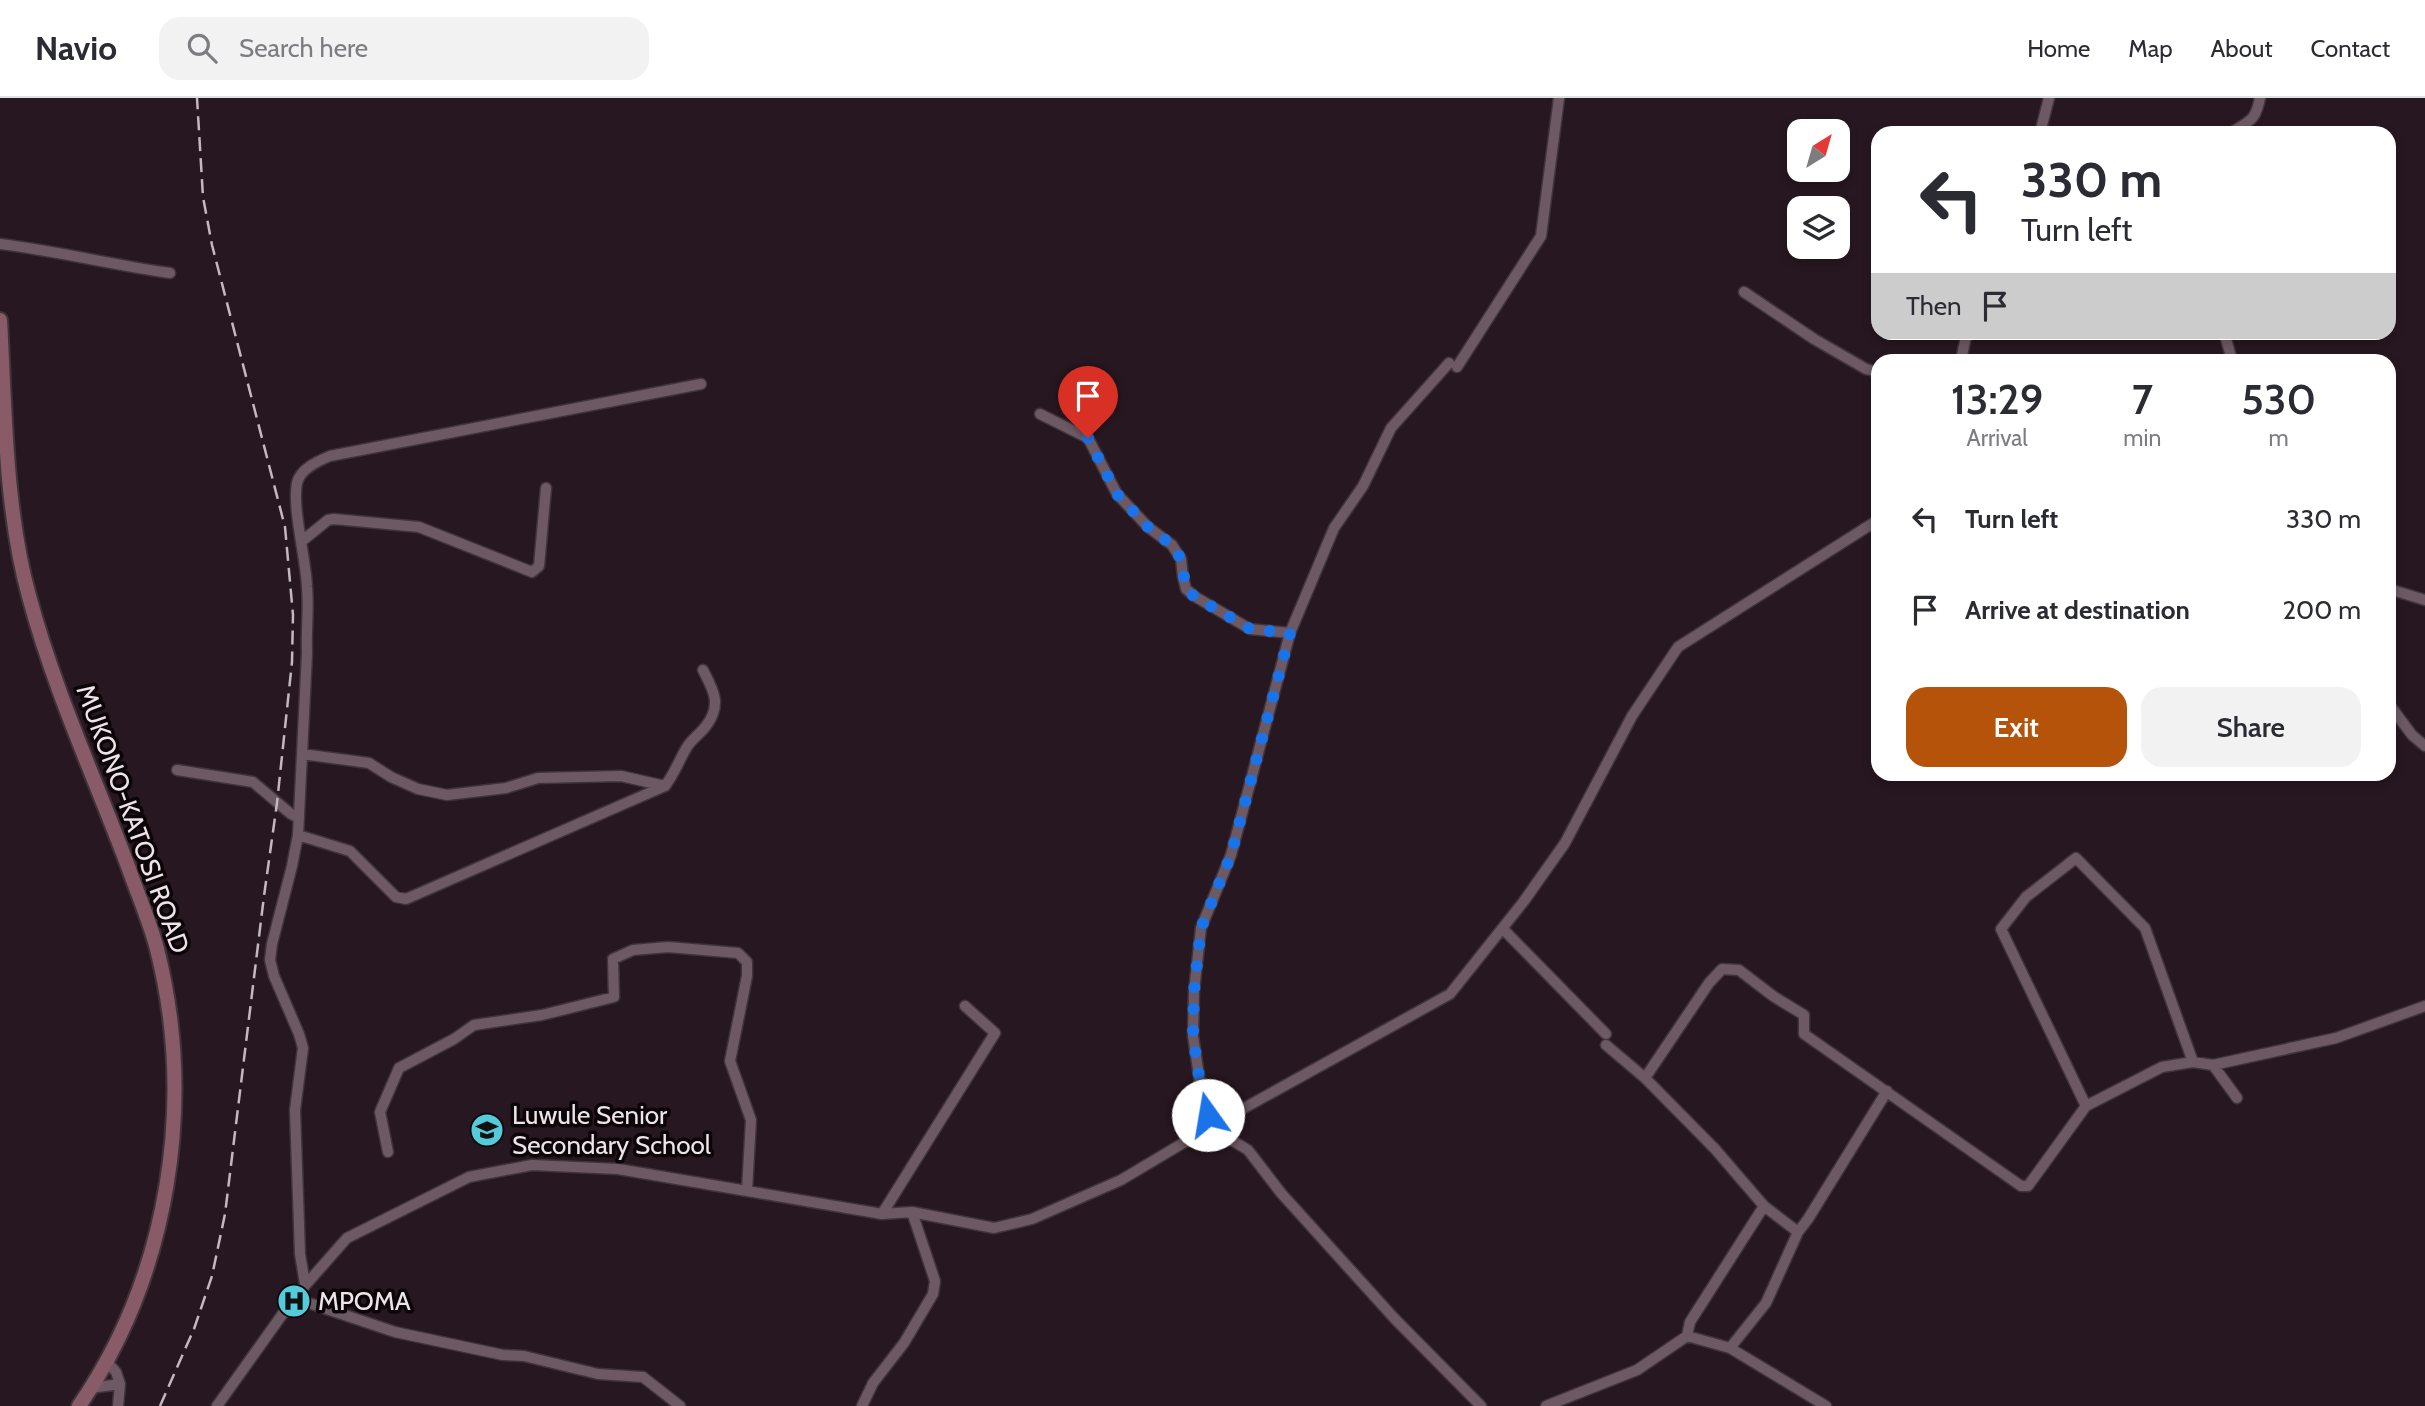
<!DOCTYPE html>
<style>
:root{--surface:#fff;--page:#f2f2f3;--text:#2b2b33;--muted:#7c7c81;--line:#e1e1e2;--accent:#b45309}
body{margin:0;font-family:Cabin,sans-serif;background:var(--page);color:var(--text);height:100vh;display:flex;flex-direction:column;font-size:26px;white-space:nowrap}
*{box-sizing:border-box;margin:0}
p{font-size:23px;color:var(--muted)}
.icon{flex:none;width:38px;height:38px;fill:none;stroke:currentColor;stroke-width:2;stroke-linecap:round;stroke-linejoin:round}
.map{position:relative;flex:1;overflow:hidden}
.side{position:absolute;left:1871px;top:256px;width:525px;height:427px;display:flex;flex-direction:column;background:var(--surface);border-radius:21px;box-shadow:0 4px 10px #0003}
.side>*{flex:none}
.top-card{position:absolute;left:1871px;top:28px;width:525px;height:214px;border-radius:21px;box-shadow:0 4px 10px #0003;background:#fff;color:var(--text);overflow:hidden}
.needle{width:46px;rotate:37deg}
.tools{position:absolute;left:1787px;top:21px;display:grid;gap:14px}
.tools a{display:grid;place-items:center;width:63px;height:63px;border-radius:14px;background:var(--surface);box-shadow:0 4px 10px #0003;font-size:35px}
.pin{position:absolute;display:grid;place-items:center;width:60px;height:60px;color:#fff;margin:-72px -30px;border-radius:50% 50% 50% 0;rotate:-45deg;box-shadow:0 0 7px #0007}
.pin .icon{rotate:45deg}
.me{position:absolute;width:77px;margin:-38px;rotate:347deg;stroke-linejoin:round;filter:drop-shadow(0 0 5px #0008)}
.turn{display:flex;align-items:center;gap:24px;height:147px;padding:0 35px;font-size:32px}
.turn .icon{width:91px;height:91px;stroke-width:2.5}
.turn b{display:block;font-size:49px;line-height:60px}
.then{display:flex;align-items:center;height:66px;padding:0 35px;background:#0003;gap:14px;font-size:26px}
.eta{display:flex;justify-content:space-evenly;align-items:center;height:119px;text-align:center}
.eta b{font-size:42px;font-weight:600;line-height:49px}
.cta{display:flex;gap:14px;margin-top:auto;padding:14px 35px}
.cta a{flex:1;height:80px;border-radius:21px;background:var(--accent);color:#fff;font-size:28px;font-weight:600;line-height:80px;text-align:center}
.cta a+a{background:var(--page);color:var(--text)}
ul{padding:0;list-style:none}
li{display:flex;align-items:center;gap:21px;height:91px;padding:0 35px}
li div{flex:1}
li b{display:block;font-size:26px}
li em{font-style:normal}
header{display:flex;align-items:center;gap:42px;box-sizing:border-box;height:98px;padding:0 35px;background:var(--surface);border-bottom:2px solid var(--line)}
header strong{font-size:33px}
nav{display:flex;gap:38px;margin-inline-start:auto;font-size:24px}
.search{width:490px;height:63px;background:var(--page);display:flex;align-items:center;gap:18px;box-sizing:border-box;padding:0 24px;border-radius:21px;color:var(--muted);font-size:26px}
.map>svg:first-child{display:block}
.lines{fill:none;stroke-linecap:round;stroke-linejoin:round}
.street-casing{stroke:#40343b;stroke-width:13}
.secondary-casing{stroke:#40343b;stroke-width:18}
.street{stroke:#6c5963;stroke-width:10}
.secondary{stroke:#895a67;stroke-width:14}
.rail{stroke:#c4b8bf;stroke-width:2.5;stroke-dasharray:14 7;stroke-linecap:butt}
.route{stroke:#1a73e8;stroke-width:12;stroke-dasharray:0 21.6}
.labels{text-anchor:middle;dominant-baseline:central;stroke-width:7;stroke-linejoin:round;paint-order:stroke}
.street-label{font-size:26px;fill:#eee3e9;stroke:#0b0508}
.poi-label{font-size:26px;fill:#eee3e9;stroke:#0b0508;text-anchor:start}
</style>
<header>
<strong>Navio</strong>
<div class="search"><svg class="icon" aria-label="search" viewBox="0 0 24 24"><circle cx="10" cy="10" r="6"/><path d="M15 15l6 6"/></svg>Search here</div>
<nav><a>Home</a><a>Map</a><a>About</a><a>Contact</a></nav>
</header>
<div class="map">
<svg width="2425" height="1308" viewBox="0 0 2425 1308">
<rect width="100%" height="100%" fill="#271720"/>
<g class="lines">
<defs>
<path id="street" d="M 2040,35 L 2049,0
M 2231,35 C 2249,22 2255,25 2260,0
M 0,146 C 57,153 113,167 170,175
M 1744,194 L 1814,241 L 1866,271 L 1878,274
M 2224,234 L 2232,262
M 1961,262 L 1967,234
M 1449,265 L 1391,330 L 1363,388 L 1334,430 L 1290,535 L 1231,757 L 1201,830 L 1194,893 L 1193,938 L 1203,1005 L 1210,1029 L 1248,1052 L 1281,1095 L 1394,1220 L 1481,1308
M 1457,269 L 1541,138 L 1559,0
M 1040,316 L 1088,340 L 1117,396 L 1148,429 L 1172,447 L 1181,461 L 1183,479 L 1186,491 L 1194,498 L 1250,531 L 1290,535
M 302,443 L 328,422 L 334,421 L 419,429 L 532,474 L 539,468 L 546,390
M 2389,491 L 2425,502
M 2389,606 L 2412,637 L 2425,648
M 302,656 L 369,665 L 391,679 L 418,691 L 447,697 L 506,690 L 538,680 L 621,678 L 665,688
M 177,672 L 253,684 L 291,716 L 299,720
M 298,737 L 350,753 L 396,799 L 406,801 L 665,688 C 675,675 679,662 687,649 C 692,641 700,636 706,628 C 722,607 714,593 703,572
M 1503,831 L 1606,936
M 1606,947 L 1645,980 L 1715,1051 L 1764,1108 L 1798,1134
M 2213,967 L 2237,1000
M 1645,980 L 1709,885 L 1722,871 L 1739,872 L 1773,898 L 1804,917 L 1804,936 L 2021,1088 L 2028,1088 L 2086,1008 L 2162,969 L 2193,964 L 2213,967 L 2336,940 L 2425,908
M 2086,1008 L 2001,831 L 2026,799 L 2076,760 L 2145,830 L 2193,964
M 388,1054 L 380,1014 L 399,970 L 454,941 L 474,927 L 542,917 L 614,899 L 613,861 L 633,852 L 668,849 L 738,855 L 747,864 L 747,878 L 730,963 L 751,1022 L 747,1092
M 882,1116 L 995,935 L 965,908
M 305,1186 L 300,1156 L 295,1012 L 303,950 L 299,936 L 274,878 L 270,862 L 272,846 L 292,768 L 298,737 L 307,555 C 306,533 309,511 307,489 C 306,461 292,410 297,385 C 300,371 318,363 330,358 L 701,286
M 294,1200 L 395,1234 L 503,1257 L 524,1258 L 598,1276 L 643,1279 L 680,1308
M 1687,1238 L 1730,1250 L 1826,1308
M 1730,1250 L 1766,1205 L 1798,1134 L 1808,1121 L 1887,993
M 108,1265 L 116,1274 L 120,1286
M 91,1290 L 120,1286 L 118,1308
M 217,1308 L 294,1200 L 347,1140 L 469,1079 L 532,1067 L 618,1071 L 882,1116 L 912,1114 L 994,1130 L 1032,1121 L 1121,1082 L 1210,1029 L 1450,896 L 1524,803 L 1565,745 L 1632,618 L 1678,549 L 1878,422
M 862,1308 L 873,1285 L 904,1245 L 933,1196 L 935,1183 L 912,1114
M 1546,1308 L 1637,1272 L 1687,1238 L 1690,1224 L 1764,1108"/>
<path id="secondary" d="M 0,222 C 5,311 5,412 29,498 C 54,592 95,680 129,771 C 138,797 150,824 157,851 C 196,1005 169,1177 79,1308"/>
</defs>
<use href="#street" class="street-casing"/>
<use href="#secondary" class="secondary-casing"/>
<use href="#street" class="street"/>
<use href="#secondary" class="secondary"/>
<path class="rail" d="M 160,1308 L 194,1231 L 212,1178 L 225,1116 L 264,798 L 277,705 L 292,564 L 293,517 L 285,429 L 212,147 L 203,99 L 197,0"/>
</g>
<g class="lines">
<path class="route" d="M 1088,340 L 1117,396 L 1148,429 L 1172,447 L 1181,461 L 1186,491 L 1194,498 L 1250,531 L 1290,535 L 1231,757 L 1201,830 L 1194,893 L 1193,938 L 1203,1005 L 1208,1017"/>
</g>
<defs>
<symbol id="school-disc" viewBox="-11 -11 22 22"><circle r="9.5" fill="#53cbdb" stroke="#0b0508"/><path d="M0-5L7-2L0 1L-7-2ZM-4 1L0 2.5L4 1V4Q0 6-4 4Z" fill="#111"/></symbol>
<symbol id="hospital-disc" viewBox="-11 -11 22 22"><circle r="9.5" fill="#53cbdb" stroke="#0b0508"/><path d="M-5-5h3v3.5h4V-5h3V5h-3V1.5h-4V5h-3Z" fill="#111"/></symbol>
</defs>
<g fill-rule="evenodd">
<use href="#school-disc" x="468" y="1013" width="38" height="38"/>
<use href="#hospital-disc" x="275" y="1184" width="38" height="38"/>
</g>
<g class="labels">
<g class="street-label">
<text transform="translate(133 721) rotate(70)">MUKONO-KATOSI ROAD</text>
</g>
<g class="poi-label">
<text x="512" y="1017">Luwule Senior<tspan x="512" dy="30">Secondary School</tspan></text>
<text x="318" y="1203">MPOMA</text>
</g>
</g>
</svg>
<div class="tools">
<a><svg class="needle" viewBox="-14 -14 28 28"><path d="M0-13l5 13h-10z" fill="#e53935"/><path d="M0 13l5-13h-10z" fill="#7c7c81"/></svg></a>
<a><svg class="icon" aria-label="layers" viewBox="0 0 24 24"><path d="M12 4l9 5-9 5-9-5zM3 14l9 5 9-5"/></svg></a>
</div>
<div class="pin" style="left:1088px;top:340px;background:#d93025"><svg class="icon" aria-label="arrive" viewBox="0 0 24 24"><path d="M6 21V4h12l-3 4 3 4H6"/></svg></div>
<svg class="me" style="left:1208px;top:1017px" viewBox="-20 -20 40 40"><circle r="19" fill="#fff"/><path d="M0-13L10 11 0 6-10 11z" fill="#1a73e8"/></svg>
<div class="top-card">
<div class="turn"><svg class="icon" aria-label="left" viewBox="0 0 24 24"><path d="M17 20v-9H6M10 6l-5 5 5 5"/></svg><div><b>330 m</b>Turn left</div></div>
<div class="then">Then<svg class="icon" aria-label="arrive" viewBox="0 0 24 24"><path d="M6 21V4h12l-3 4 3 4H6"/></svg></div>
</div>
<section class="side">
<div class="eta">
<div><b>13:29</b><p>Arrival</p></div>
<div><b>7</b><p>min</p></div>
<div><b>530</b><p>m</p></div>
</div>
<ul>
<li><svg class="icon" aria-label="left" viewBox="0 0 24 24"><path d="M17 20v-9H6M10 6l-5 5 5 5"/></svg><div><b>Turn left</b></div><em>330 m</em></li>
<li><svg class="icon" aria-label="arrive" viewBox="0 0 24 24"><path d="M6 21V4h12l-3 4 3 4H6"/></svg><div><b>Arrive at destination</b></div><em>200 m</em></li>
</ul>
<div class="cta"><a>Exit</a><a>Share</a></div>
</section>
</div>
